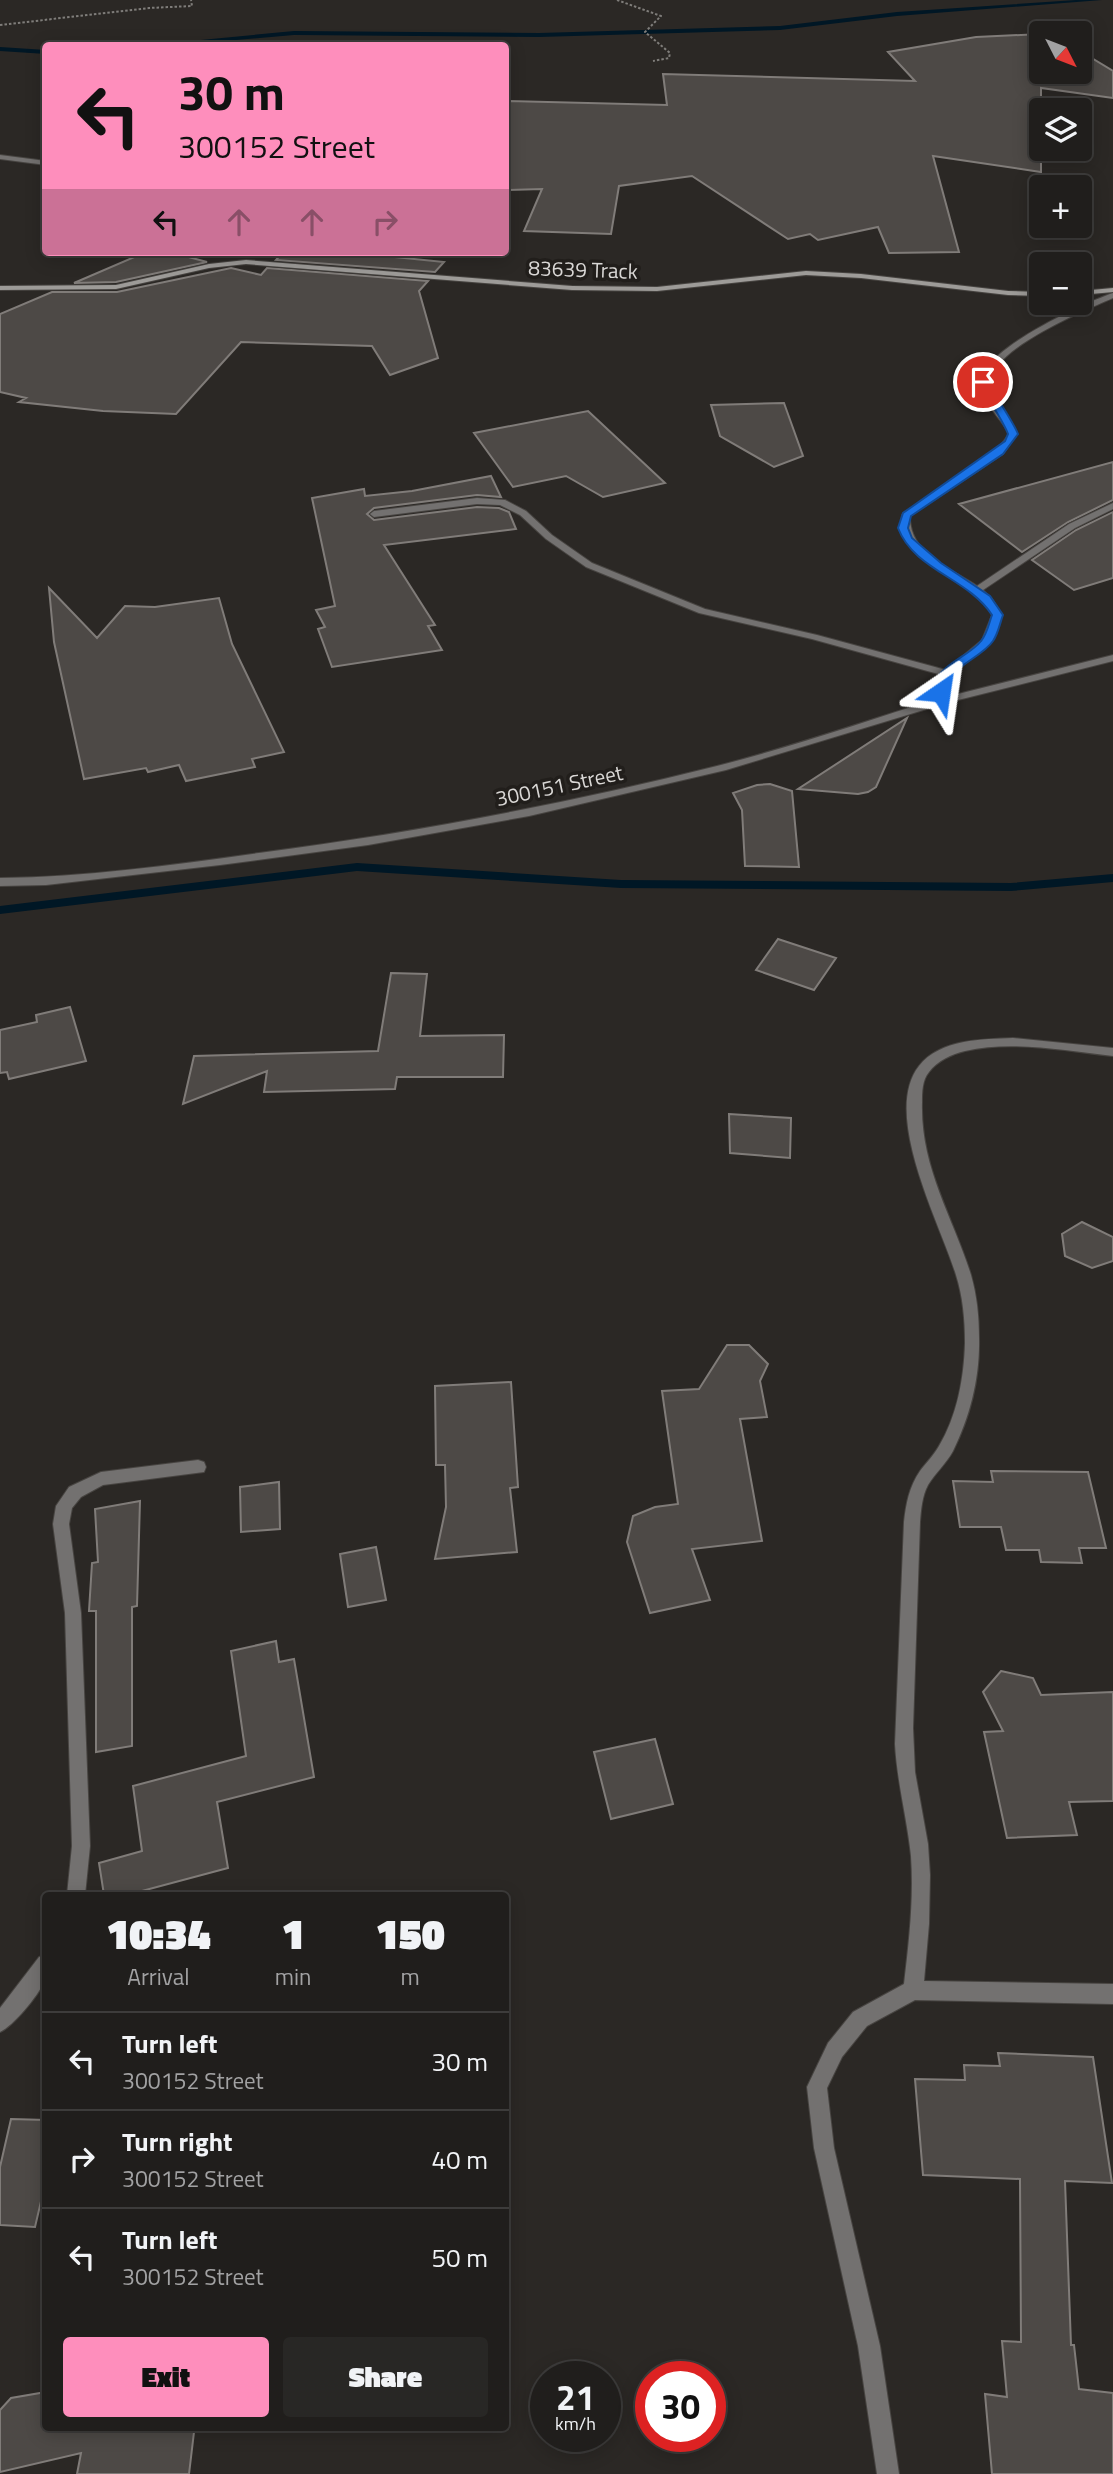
<!DOCTYPE html>
<meta charset="utf-8">
<style>
:root{--surface:#201e1c;--page:#282725;--text:#f1f3f6;--muted:#a2a2a3;--line:#3d3c3b;--accent:#fe8ebc}
body{margin:0;font-family:"Titillium Web",sans-serif;background:var(--page);color:var(--text);height:100vh;display:flex;flex-direction:column;font-size:26px;white-space:nowrap}
*{box-sizing:border-box;margin:0}
p{font-size:23px;color:var(--muted)}
.icon{flex:none;width:38px;height:38px;fill:none;stroke:currentColor;stroke-width:2;stroke-linecap:round;stroke-linejoin:round}
.map{position:relative;flex:1;overflow:hidden}
.sheet{position:absolute;left:42px;top:1892px;width:467px;height:539px;display:flex;flex-direction:column;background:var(--surface);border-radius:7px;box-shadow:0 4px 18px #0003,0 0 0 2px var(--line)}
.sheet>*{flex:none}
.hud{position:absolute;left:42px;top:42px;width:467px;height:214px;border-radius:7px;box-shadow:0 4px 18px #0003,0 0 0 2px var(--line);background:#fe8ebc;color:#111;overflow:hidden}
.needle{width:46px;rotate:132deg}
.tools{position:absolute;left:1029px;top:21px;display:grid;gap:14px}
.tools a{display:grid;place-items:center;width:63px;height:63px;border-radius:7px;background:var(--surface);box-shadow:0 4px 18px #0003,0 0 0 2px var(--line);font-size:35px}
.speed{position:absolute;left:530px;top:2361px;display:flex;gap:14px;font-size:35px;font-weight:700;text-align:center}
.speed>*{display:grid;place-content:center;width:91px;height:91px;border-radius:50%;background:var(--surface);box-shadow:0 4px 18px #0003,0 0 0 2px var(--line);line-height:1}
.speed small{font-size:18px;font-weight:400}
.speed .limit{border:10px solid #d22;background:#fff;color:#111}
.pin{position:absolute;display:grid;place-items:center;width:60px;height:60px;color:#fff;margin:-30px;border:4px solid #fff;border-radius:50%;box-shadow:0 2px 7px #0007}
.me{position:absolute;width:77px;margin:-38px;rotate:32deg;stroke-linejoin:round;filter:drop-shadow(0 0 5px #0008)}
.turn{display:flex;align-items:center;gap:24px;height:147px;padding:0 21px;font-size:32px}
.turn .icon{width:91px;height:91px;stroke-width:2.5}
.turn b{display:block;font-size:49px;line-height:60px}
.lanes{display:flex;align-items:center;height:66px;padding:0 21px;background:#0003;justify-content:center;gap:35px;direction:ltr}
.lanes .off{opacity:.35}
.eta{display:flex;justify-content:space-evenly;align-items:center;height:119px;text-align:center}
.eta b{font-size:42px;font-weight:800;line-height:49px}
.cta{display:flex;gap:14px;margin-top:auto;padding:14px 21px}
.cta a{flex:1;height:80px;border-radius:7px;background:var(--accent);color:#111;font-size:28px;font-weight:800;line-height:80px;text-align:center}
.cta a+a{background:var(--page);color:var(--text)}
ul{padding:0;list-style:none}
li{display:flex;align-items:center;gap:21px;height:98px;padding:0 21px;border-top:2px solid var(--line)}
li div{flex:1}
li b{display:block;font-size:26px}
li em{font-style:normal}
.map>svg:first-child{display:block}
.lines{fill:none;stroke-linecap:round;stroke-linejoin:round}
.stream{fill:#001725;fill-rule:evenodd}
.building{fill:#4d4946;stroke:#807c79;stroke-width:2}
.street-casing{stroke:#474441;stroke-width:2}
.secondary-casing{stroke:#474441;stroke-width:2}
.path{stroke:#7f7d7a;stroke-width:2;stroke-dasharray:2.5 2;stroke-linecap:butt}
.street{fill:#737170;fill-rule:evenodd}
.secondary{fill:#9d9b98;fill-rule:evenodd}
.route{fill:#1a73e8;stroke:#114b97;stroke-width:2}
.labels{text-anchor:middle;dominant-baseline:central;stroke-width:7;stroke-linejoin:round;paint-order:stroke}
.far-street-label{font-size:21px;fill:#d9d7d5;stroke:#211e1b}
</style>
<div class="map">
<svg width="1113" height="2474" viewBox="0 0 1113 2474">
<rect width="100%" height="100%" fill="#2b2825"/>
<g class="lines">
<path class="stream" d="M 1076,0 L 1102,0 L 897,16 L 780,30 L 539,37 L 294,35 L 167,46 L 138,46 L 294,31 L 539,33 L 780,26 L 897,12 Z
M 0,47 L 46,50 L 46,54 L 0,51 Z
M 357,863 L 621,880 L 1011,883 L 1113,874 L 1113,882 L 1011,891 L 621,888 L 357,871 L 0,914 L 0,906 Z"/>
</g>
<path class="building" d="M 1041,34 L 1041,72 L 1080,72 L 1080,51 L 1113,71 L 1113,98 L 1041,88 L 1041,172 L 933,156 L 959,252 L 889,253 L 878,227 L 818,240 L 810,234 L 788,239 L 692,176 L 619,186 L 611,234 L 524,231 L 542,189 L 506,190 L 506,136 L 509,101 L 667,105 L 663,74 L 915,81 L 888,52 L 976,37 Z
M 146,252 L 170,252 L 207,262 L 116,282 L 74,283 Z
M 283,252 L 345,252 L 444,262 L 435,272 L 276,260 Z
M 231,268 L 261,275 L 267,268 L 428,281 L 419,291 L 438,358 L 390,375 L 372,346 L 241,342 L 176,414 L 103,411 L 19,402 L 26,398 L 0,392 L 0,314 L 52,292 L 117,292 Z
M 784,403 L 803,456 L 774,467 L 720,436 L 711,405 Z
M 588,411 L 665,483 L 603,497 L 566,476 L 513,487 L 474,433 Z
M 1113,462 L 1113,500 L 1068,522 L 1022,552 L 959,504 Z
M 491,476 L 501,497 L 477,495 L 374,508 L 367,514 L 374,520 L 477,507 L 499,508 L 509,512 L 516,529 L 384,545 L 435,625 L 428,626 L 442,650 L 332,667 L 318,629 L 325,627 L 316,610 L 335,606 L 312,498 L 364,489 L 365,496 L 412,491 Z
M 1113,512 L 1113,578 L 1074,590 L 1032,560 L 1076,530 Z
M 49,588 L 97,638 L 125,606 L 155,607 L 219,598 L 232,644 L 284,752 L 252,759 L 255,767 L 186,781 L 179,765 L 148,772 L 146,768 L 84,779 L 54,642 Z
M 907,718 L 876,787 L 868,792 L 858,794 L 798,789 Z
M 770,784 L 792,791 L 799,867 L 745,866 L 742,810 L 733,793 L 757,785 Z
M 778,939 L 836,958 L 814,990 L 756,970 Z
M 391,973 L 427,974 L 420,1036 L 504,1035 L 503,1077 L 397,1077 L 395,1089 L 264,1092 L 267,1071 L 183,1104 L 194,1056 L 378,1051 Z
M 70,1007 L 86,1061 L 9,1079 L 7,1072 L 0,1073 L 0,1030 L 37,1022 L 36,1015 Z
M 729,1114 L 791,1118 L 790,1158 L 730,1153 Z
M 1082,1222 L 1113,1237 L 1113,1261 L 1092,1268 L 1065,1256 L 1062,1234 Z
M 727,1345 L 749,1345 L 768,1364 L 760,1381 L 767,1417 L 740,1419 L 762,1541 L 692,1549 L 710,1600 L 650,1613 L 627,1542 L 633,1516 L 655,1507 L 678,1504 L 662,1391 L 699,1389 Z
M 511,1382 L 518,1487 L 510,1488 L 517,1552 L 435,1559 L 446,1507 L 445,1465 L 436,1465 L 435,1386 Z
M 991,1471 L 1088,1472 L 1106,1548 L 1079,1548 L 1082,1563 L 1041,1562 L 1039,1550 L 1006,1550 L 1001,1527 L 960,1527 L 953,1481 L 993,1482 Z
M 279,1482 L 280,1529 L 241,1532 L 240,1487 Z
M 140,1501 L 137,1606 L 132,1607 L 132,1746 L 96,1752 L 96,1611 L 89,1611 L 92,1563 L 98,1562 L 95,1509 Z
M 376,1547 L 386,1600 L 348,1607 L 340,1554 Z
M 276,1641 L 279,1662 L 294,1659 L 314,1777 L 217,1802 L 228,1868 L 127,1895 L 104,1895 L 99,1863 L 142,1851 L 133,1786 L 246,1756 L 231,1651 Z
M 1001,1671 L 1033,1678 L 1041,1695 L 1113,1692 L 1113,1801 L 1069,1802 L 1077,1835 L 1007,1838 L 984,1732 L 1003,1731 L 983,1692 Z
M 655,1739 L 673,1804 L 611,1819 L 594,1752 Z
M 998,2053 L 1093,2057 L 1112,2183 L 1065,2181 L 1071,2345 L 1074,2345 L 1079,2389 L 1113,2393 L 1113,2474 L 992,2474 L 985,2394 L 1007,2397 L 1002,2341 L 1021,2342 L 1020,2179 L 923,2175 L 915,2079 L 965,2080 L 964,2065 L 1000,2066 Z
M 11,2119 L 46,2120 L 46,2180 L 35,2227 L 0,2225 L 0,2167 Z
M 46,2392 L 46,2427 L 124,2427 L 125,2432 L 194,2432 L 189,2474 L 77,2474 L 81,2453 L 0,2472 L 0,2410 L 11,2398 Z"/>
<g class="lines">
<defs>
<path id="street" d="M 0,155 L 46,161 L 46,165 L 0,159 Z
M 1113,293 L 1113,298 C 1084,311 981,352 990,390 L 1017,434 L 1003,454 L 910,516 C 909,554 950,568 977,586 L 1069,524 L 1113,503 L 1113,509 L 1075,528 L 983,590 L 992,599 L 1002,615 C 988,657 966,654 945,685 L 950,696 L 1113,655 L 1113,661 L 950,702 L 726,770 L 529,816 L 368,845 L 220,865 L 46,885 L 0,886 L 0,878 C 86,877 173,865 259,853 C 413,833 566,804 717,766 C 792,747 866,721 940,698 L 935,685 L 942,675 L 812,639 L 699,613 L 586,567 L 546,539 L 520,515 L 500,505 L 477,504 L 374,517 L 370,514 L 374,511 L 477,498 L 505,500 L 526,511 L 552,535 L 592,563 L 705,609 L 817,635 L 946,670 L 982,640 L 992,615 C 989,610 987,605 983,601 C 957,569 899,567 902,515 L 997,450 L 1009,434 C 1002,418 979,401 980,382 C 983,349 1084,303 1113,293 Z
M 1013,1038 L 1113,1048 L 1113,1056 C 1065,1051 1013,1040 965,1051 C 952,1054 937,1061 929,1072 C 922,1080 922,1093 922,1102 C 920,1167 953,1217 971,1275 C 977,1296 979,1317 979,1338 C 980,1377 970,1417 953,1451 C 946,1464 935,1473 928,1485 C 922,1496 921,1510 920,1522 L 913,1728 L 915,1772 L 928,1844 L 930,1875 L 929,1924 L 924,1981 L 1113,1984 L 1113,2004 L 915,2000 L 867,2026 L 842,2057 L 827,2088 L 834,2148 L 880,2346 L 899,2474 L 877,2474 L 858,2346 L 814,2148 L 807,2087 L 828,2043 L 853,2012 L 904,1984 C 909,1942 914,1899 911,1856 C 907,1818 897,1782 895,1744 L 904,1522 C 906,1504 909,1487 920,1471 C 926,1463 934,1455 939,1446 C 957,1416 964,1378 965,1343 C 965,1320 963,1297 956,1275 C 941,1225 881,1114 919,1066 C 940,1039 983,1039 1013,1038 Z
M 198,1460 L 204,1462 L 206,1467 L 204,1472 L 103,1485 L 81,1497 L 72,1508 L 69,1524 L 81,1613 L 90,1846 L 85,1895 L 67,1895 L 72,1846 L 65,1613 L 53,1524 L 56,1506 L 69,1487 L 101,1472 Z
M 46,1955 C 46,1963 48,1975 44,1982 C 38,1996 13,2026 0,2032 L 0,2008 L 39,1957 Z"/>
<path id="secondary" d="M 246,260 L 572,286 L 657,287 L 806,271 L 861,274 L 1008,291 L 1041,292 L 1041,296 L 1008,295 L 861,278 L 806,275 L 657,291 L 572,290 L 246,264 L 209,268 L 116,289 L 0,290 L 0,286 L 116,285 L 209,264 Z
M 1113,288 L 1113,292 L 1080,295 L 1080,291 Z"/>
</defs>
<use href="#street" class="street-casing"/>
<use href="#secondary" class="secondary-casing"/>
<path class="path" d="M 617,0 L 661,16 L 645,32 L 670,53 L 669,58 L 653,61
M 0,25 L 149,8 L 192,6 L 191,0"/>
<use href="#street" class="street"/>
<use href="#secondary" class="secondary"/>
</g>
<path class="route" d="M 983,379 C 989,383 1015,426 1018,434 L 1003,454 L 911,516 L 908,528 L 912,538 L 941,563 L 990,596 L 1003,615 C 1000,623 998,634 993,641 C 981,659 943,669 947,692 L 941,696 L 935,692 C 931,667 968,658 981,641 C 987,634 989,623 992,615 C 968,578 914,570 898,528 L 903,513 L 1005,441 L 1008,434 C 1003,420 986,397 979,382 Z"/>
<g class="labels">
<g class="far-street-label">
<text transform="translate(583 269) rotate(2)">83639 Track</text>
<text transform="translate(559 785) rotate(-12)">300151 Street</text>
</g>
</g>
</svg>
<div class="tools">
<a><svg class="needle" viewBox="-14 -14 28 28"><path d="M0-13l5 13h-10z" fill="#e53935"/><path d="M0 13l5-13h-10z" fill="#a2a2a3"/></svg></a>
<a><svg class="icon" aria-label="layers" viewBox="0 0 24 24"><path d="M12 4l9 5-9 5-9-5zM3 14l9 5 9-5"/></svg></a>
<a>+</a>
<a>−</a>
</div>
<div class="speed"><div>21<small>km/h</small></div><div class="limit">30</div></div>
<div class="pin" style="left:983px;top:382px;background:#d93025"><svg class="icon" aria-label="arrive" viewBox="0 0 24 24"><path d="M6 21V4h12l-3 4 3 4H6"/></svg></div>
<svg class="me" style="left:941px;top:692px" viewBox="-20 -20 40 40"><path d="M0-17L14 15 0 8-14 15z" fill="#1a73e8" stroke="#fff" stroke-width="4"/></svg>
<div class="hud">
<div class="turn"><svg class="icon" aria-label="left" viewBox="0 0 24 24"><path d="M17 20v-9H6M10 6l-5 5 5 5"/></svg><div><b>30 m</b>300152 Street</div></div>
<div class="lanes"><svg class="icon" aria-label="left" viewBox="0 0 24 24"><path d="M17 20v-9H6M10 6l-5 5 5 5"/></svg><svg class="icon off" aria-label="ahead" viewBox="0 0 24 24"><path d="M12 20V5M6 11l6-6 6 6"/></svg><svg class="icon off" aria-label="ahead" viewBox="0 0 24 24"><path d="M12 20V5M6 11l6-6 6 6"/></svg><svg class="icon off" aria-label="right" viewBox="0 0 24 24"><path d="M7 20v-9h11M14 6l5 5-5 5"/></svg></div>
</div>
<section class="sheet">
<div class="eta">
<div><b>10:34</b><p>Arrival</p></div>
<div><b>1</b><p>min</p></div>
<div><b>150</b><p>m</p></div>
</div>
<ul>
<li><svg class="icon" aria-label="left" viewBox="0 0 24 24"><path d="M17 20v-9H6M10 6l-5 5 5 5"/></svg><div><b>Turn left</b><p>300152 Street</p></div><em>30 m</em></li>
<li><svg class="icon" aria-label="right" viewBox="0 0 24 24"><path d="M7 20v-9h11M14 6l5 5-5 5"/></svg><div><b>Turn right</b><p>300152 Street</p></div><em>40 m</em></li>
<li><svg class="icon" aria-label="left" viewBox="0 0 24 24"><path d="M17 20v-9H6M10 6l-5 5 5 5"/></svg><div><b>Turn left</b><p>300152 Street</p></div><em>50 m</em></li>
</ul>
<div class="cta"><a>Exit</a><a>Share</a></div>
</section>
</div>
